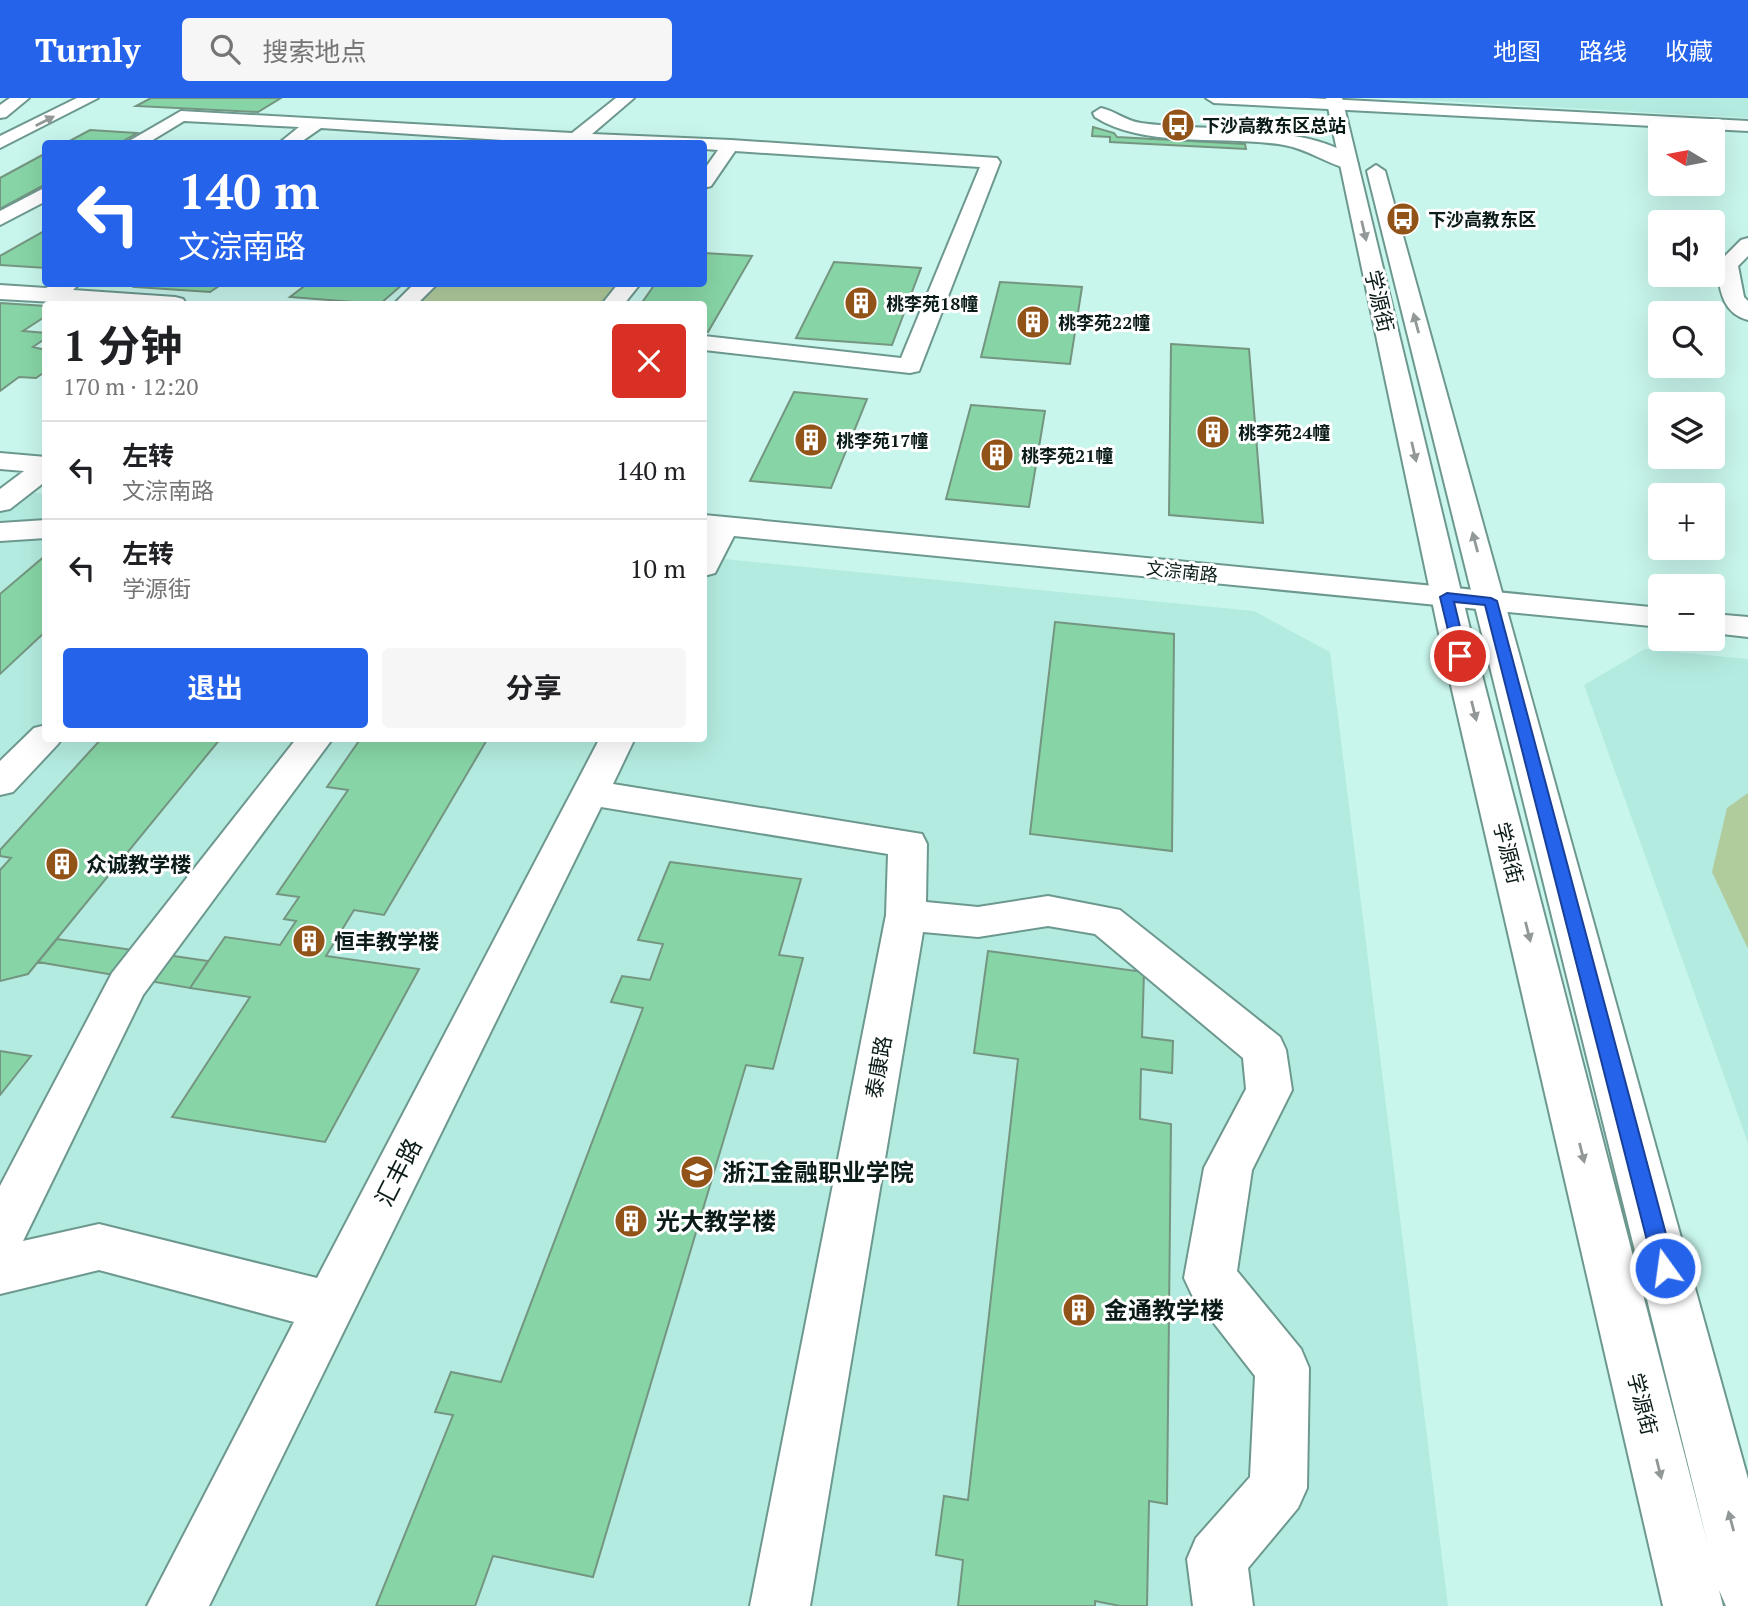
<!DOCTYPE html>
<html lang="zh">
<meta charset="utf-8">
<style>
:root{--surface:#fff;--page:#f6f6f6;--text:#202124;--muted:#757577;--line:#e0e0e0;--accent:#2563eb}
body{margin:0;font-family:"PT Serif","Noto Sans SC",serif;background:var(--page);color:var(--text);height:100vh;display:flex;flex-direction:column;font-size:26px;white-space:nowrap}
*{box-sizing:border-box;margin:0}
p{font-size:23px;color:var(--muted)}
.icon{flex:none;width:38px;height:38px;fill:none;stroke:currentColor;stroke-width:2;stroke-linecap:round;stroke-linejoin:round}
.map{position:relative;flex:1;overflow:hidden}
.details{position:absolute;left:42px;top:203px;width:665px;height:441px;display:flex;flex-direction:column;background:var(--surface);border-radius:7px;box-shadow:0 7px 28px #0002}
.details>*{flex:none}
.hud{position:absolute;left:42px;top:42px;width:665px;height:147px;border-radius:7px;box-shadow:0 7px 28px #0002;background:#2563eb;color:#fff;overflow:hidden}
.needle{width:46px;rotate:280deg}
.controls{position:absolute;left:1648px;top:21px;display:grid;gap:14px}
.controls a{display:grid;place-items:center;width:77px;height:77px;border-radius:7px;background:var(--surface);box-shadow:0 7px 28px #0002;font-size:35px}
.pin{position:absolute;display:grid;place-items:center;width:60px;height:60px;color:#fff;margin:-30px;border:4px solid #fff;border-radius:50%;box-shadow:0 2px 7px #0007}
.me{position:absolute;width:77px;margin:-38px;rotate:346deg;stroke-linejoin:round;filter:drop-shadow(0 0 5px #0008)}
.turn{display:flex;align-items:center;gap:24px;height:147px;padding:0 21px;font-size:32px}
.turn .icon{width:91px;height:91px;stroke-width:2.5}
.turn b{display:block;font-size:49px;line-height:60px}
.round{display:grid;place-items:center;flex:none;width:74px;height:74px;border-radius:7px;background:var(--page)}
.summary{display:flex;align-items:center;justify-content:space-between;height:119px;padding:0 21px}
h1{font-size:42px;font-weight:700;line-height:52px}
.button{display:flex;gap:14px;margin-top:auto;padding:14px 21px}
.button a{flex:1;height:80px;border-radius:7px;background:var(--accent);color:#fff;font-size:28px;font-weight:700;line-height:80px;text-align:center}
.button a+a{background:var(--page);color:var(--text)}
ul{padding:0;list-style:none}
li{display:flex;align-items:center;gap:21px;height:98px;padding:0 21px;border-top:2px solid var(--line)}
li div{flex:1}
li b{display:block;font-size:26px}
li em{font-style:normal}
header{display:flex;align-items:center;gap:42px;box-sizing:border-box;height:98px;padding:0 35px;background:var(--accent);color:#fff}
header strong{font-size:33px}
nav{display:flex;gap:38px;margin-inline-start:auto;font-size:24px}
.search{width:490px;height:63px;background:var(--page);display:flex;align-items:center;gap:18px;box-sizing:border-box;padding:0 24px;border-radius:7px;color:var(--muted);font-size:26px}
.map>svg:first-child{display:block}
.built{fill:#b4ebe0}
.green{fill:#b0cb9c}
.building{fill:#87d5a6;stroke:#749580;stroke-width:2}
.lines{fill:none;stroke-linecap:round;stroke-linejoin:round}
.minor-casing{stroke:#6d988f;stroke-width:4}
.major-casing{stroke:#6d988f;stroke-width:4}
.highway-casing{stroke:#6d988f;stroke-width:4}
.minor{fill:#fff;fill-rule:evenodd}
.major{fill:#fff;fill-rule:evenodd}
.highway{fill:#fff;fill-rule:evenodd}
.oneway{fill:#919897}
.route{fill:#2563eb;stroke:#184099;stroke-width:2}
.labels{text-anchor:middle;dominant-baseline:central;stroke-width:6;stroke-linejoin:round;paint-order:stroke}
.far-poi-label{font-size:18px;font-weight:bold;fill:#0a1b18;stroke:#fff;text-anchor:start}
.far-street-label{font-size:18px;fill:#0a1b18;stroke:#fff}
.street-label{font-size:21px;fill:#0a1b18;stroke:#fff}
.poi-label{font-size:21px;font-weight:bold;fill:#0a1b18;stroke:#fff;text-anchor:start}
.near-street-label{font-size:24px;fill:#0a1b18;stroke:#fff}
.near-poi-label{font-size:24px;font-weight:bold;fill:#0a1b18;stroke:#fff;text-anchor:start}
</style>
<header>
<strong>Turnly</strong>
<div class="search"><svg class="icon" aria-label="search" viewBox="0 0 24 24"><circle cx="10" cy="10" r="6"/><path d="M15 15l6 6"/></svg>搜索地点</div>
<nav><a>地图</a><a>路线</a><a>收藏</a></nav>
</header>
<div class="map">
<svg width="1748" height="1508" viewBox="0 0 1748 1508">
<rect width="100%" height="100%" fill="#c8f6ec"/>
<path class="built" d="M 1398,0 L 1748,0 L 1748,20 L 1400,1 Z
M 0,391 L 45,396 L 46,640 L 704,640 L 704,459 L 1254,513 L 1330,554 L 1448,1508 L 0,1508 Z
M 1645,551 L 1748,561 L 1748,1045 L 1584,587 Z"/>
<path class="green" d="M 434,186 L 617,186 L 601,206 L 413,206 Z
M 1748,695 L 1748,851 L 1712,774 L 1727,710 Z"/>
<path class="building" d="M 151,0 L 281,0 L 258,14 L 136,8 Z
M 1093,29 L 1114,35 L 1117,39 L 1245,46 L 1246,51 L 1110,44 L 1110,39 L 1092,38 Z
M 90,32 L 137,35 L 118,46 L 64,46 Z
M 46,55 L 46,86 L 0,111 L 0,80 Z
M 46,132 L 46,170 L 0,167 L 0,158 Z
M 704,155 L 752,158 L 708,234 L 704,233 L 704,206 L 641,206 L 655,186 L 704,186 Z
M 834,164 L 921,170 L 892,247 L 796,240 Z
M 1000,184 L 1082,189 L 1070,266 L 981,259 Z
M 140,186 L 222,186 L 210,194 L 135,189 Z
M 307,186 L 403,186 L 380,206 L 290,199 Z
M 0,205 L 46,208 L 46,218 L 23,233 L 46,235 L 46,240 L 33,249 L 46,252 L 46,273 L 36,280 L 19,279 L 0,293 Z
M 1171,246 L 1249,251 L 1263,425 L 1169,417 Z
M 794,294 L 867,301 L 831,390 L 750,383 Z
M 971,307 L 1045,313 L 1029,409 L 946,401 Z
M 46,457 L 46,533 L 0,576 L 0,496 Z
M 1055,524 L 1174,536 L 1172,753 L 1030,736 Z
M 102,640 L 221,640 L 28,876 L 0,883 L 0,772 L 11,760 L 0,758 L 0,752 Z
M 361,640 L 488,640 L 384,817 L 354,812 L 326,858 L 419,871 L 325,1044 L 172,1019 L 250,899 L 190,890 L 225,839 L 280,847 L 296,823 L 284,821 L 299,799 L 277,796 L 348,692 L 327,689 Z
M 670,764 L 801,781 L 779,857 L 803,860 L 773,971 L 746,967 L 593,1479 L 493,1458 L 475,1508 L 376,1508 L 453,1317 L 435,1314 L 451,1274 L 501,1284 L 643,910 L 611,904 L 622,878 L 650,882 L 663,846 L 638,842 Z
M 57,841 L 208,863 L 190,890 L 38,864 Z
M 988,853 L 1144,874 L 1142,939 L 1173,943 L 1172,975 L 1141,971 L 1140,1021 L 1171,1026 L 1167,1406 L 1149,1403 L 1147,1508 L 1120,1508 L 1095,1503 L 1095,1508 L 958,1508 L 963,1462 L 936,1457 L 944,1398 L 968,1402 L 1018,961 L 974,955 Z
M 0,953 L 31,958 L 0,997 Z"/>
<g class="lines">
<defs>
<path id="minor" d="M 616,0 L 634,0 L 592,36 L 731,42 L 997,60 L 1000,64 L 919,273 L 910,275 L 704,252 L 704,238 L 901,260 L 980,69 L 735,53 L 711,88 L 704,90 L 704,72 L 718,52 L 704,51 L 704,46 L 562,46 L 321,30 L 298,46 L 278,46 L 299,29 L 184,23 L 146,46 L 124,46 L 181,13 L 572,35 Z
M 1206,0 L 1308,0 L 1748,23 L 1748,33 L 1214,5 Z
M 1101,10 C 1115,13 1126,23 1141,25 C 1190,33 1327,25 1358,66 L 1349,71 C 1327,66 1308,51 1284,47 C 1226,37 1145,51 1095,19 L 1093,15 Z
M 46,89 L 46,103 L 0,127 L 0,113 Z
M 1748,140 L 1748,158 L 1738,168 L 1744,199 L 1748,203 L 1748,222 C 1721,215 1720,190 1716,167 L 1741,142 Z
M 53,186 L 79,186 L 73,192 L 175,199 L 183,201 L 186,206 L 90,206 L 0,201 L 0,187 L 46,190 Z
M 414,186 L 437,186 L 417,206 L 394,206 Z
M 618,186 L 640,186 L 624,206 L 602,206 Z
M 0,355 L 46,359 L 46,383 L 10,411 L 0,413 L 0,391 L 24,373 L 0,371 Z
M 704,417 L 1661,510 L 1661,529 L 734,438 L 715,475 L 704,478 L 704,440 L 706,435 L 704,435 Z
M 46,422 L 46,440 L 0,443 L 0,425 Z
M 1713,516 L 1748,519 L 1748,539 L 1713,535 Z
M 46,627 L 46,640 L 62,640 L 58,646 L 13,694 L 0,697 L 0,663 L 34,630 Z
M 297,640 L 333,640 L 143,897 L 23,1143 L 99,1126 L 317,1180 L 600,640 L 635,640 L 613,686 L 922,736 L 927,746 L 926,804 L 978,809 L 1048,798 L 1120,812 L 1280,939 L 1286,952 L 1292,992 L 1252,1072 L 1237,1173 L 1301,1251 L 1309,1270 L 1307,1390 L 1298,1410 L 1248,1470 L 1253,1508 L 1193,1508 L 1187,1461 L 1196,1440 L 1250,1379 L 1255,1278 L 1192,1197 L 1184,1180 L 1204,1070 L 1246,991 L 1243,960 L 1095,836 L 1048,828 L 978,839 L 923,834 L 810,1508 L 750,1508 L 886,817 L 888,756 L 601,709 L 209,1508 L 147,1508 L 294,1224 L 99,1172 L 0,1196 L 0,1088 L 112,875 Z"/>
<path id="major" d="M 77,0 L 98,0 L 0,50 L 0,38 Z
M 1326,0 L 1342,0 L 1470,531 L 1707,1443 L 1367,73 L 1376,67 L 1385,73 L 1748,1381 L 1748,1508 L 1726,1508 L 1719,1492 L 1723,1508 L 1663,1508 L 1438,531 Z"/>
<path id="highway" d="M 10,0 L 29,0 L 6,19 L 0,20 L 0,7 Z"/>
</defs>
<use href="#minor" class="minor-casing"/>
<use href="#major" class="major-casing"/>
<use href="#highway" class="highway-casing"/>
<use href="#minor" class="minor"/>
<use href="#major" class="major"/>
<use href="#highway" class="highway"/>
</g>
<defs><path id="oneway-solid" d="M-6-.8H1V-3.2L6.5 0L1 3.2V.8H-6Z" transform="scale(1.75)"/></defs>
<g class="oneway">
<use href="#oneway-solid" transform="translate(45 23) rotate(-27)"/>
<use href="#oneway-solid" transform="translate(1364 133) rotate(77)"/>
<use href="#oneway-solid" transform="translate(1416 225) rotate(-105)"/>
<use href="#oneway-solid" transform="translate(1414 354) rotate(77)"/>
<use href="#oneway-solid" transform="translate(1475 444) rotate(-105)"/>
<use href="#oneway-solid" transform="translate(1474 613) rotate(76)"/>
<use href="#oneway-solid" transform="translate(1528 834) rotate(76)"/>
<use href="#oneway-solid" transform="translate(1582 1055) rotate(76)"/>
<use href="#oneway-solid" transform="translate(1659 1371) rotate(76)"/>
<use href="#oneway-solid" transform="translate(1731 1423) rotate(-105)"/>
</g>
<path class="route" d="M 1447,495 L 1491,500 L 1497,503 L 1675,1170 L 1672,1177 L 1665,1179 L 1657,1177 L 1654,1170 L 1485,507 L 1454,504 L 1467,558 L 1460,562 L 1455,561 L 1440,499 Z"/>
<defs>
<symbol id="bus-disc" viewBox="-11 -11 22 22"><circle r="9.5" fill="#915317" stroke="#fff"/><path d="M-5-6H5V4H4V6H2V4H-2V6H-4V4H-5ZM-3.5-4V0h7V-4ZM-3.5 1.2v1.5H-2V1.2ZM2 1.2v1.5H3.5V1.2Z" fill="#fff"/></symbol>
<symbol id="building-disc" viewBox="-11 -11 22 22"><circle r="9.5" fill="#915317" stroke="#fff"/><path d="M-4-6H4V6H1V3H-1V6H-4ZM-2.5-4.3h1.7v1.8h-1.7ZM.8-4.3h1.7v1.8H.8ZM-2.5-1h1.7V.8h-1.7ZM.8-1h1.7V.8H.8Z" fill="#fff"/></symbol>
<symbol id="university-disc" viewBox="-11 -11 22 22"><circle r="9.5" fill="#915317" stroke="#fff"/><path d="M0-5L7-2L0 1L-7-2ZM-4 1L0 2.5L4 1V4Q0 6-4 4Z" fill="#fff"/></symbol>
</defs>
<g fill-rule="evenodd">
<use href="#bus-disc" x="1159" y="8" width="38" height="38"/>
<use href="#bus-disc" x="1384" y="102" width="38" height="38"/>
<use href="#building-disc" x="842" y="186" width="38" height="38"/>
<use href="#building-disc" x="1014" y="205" width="38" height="38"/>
<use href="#building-disc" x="1194" y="315" width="38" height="38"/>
<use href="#building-disc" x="792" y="323" width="38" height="38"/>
<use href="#building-disc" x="978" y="338" width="38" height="38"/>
<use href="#building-disc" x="43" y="747" width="38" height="38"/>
<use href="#building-disc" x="290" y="824" width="38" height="38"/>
<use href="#university-disc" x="678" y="1055" width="38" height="38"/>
<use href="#building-disc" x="612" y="1104" width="38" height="38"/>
<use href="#building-disc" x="1060" y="1193" width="38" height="38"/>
</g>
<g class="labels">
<g class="far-poi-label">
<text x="1202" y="27">下沙高教东区总站</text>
<text x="1428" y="121">下沙高教东区</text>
<text x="886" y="205">桃李苑18幢</text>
<text x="1058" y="224">桃李苑22幢</text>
<text x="1238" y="334">桃李苑24幢</text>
<text x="836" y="342">桃李苑17幢</text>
<text x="1021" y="357">桃李苑21幢</text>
</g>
<g class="far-street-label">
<text transform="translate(1182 473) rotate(6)">文淙南路</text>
</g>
<g class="street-label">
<text transform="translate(1380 203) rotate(77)">学源街</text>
<text transform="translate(1509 755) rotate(76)">学源街</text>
<text transform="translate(878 969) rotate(-80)">泰康路</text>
<text transform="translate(1643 1306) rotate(76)">学源街</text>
</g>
<g class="poi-label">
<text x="86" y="766">众诚教学楼</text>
<text x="334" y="843">恒丰教学楼</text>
</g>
<g class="near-street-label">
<text transform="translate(398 1074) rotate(-63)">汇丰路</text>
</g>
<g class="near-poi-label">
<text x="722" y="1074">浙江金融职业学院</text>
<text x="656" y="1123">光大教学楼</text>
<text x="1104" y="1212">金通教学楼</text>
</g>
</g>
</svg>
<div class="controls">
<a><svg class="needle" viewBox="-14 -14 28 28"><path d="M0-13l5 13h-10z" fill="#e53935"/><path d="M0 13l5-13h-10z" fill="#757577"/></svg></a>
<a><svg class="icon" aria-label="sound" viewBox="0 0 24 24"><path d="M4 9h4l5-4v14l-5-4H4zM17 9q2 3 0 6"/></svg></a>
<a><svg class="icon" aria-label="search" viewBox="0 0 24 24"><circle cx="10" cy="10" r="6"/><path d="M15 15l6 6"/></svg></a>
<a><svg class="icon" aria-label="layers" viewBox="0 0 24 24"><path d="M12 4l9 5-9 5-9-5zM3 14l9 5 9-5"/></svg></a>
<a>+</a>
<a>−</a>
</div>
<div class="pin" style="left:1460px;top:558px;background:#d93025"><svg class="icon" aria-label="arrive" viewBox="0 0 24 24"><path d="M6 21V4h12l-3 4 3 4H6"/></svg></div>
<svg class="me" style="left:1665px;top:1170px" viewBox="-20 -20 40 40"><circle r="17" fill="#2563eb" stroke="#fff" stroke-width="3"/><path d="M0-11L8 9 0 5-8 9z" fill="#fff"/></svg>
<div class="hud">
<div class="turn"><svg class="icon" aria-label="left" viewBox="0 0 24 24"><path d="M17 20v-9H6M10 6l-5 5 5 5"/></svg><div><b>140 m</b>文淙南路</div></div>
</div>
<section class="details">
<div class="summary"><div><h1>1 分钟</h1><p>170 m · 12:20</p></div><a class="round" style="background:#d93025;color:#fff"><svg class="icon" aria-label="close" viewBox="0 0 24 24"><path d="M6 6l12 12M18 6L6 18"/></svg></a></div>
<ul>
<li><svg class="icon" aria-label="left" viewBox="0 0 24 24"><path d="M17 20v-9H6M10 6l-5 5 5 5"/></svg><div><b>左转</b><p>文淙南路</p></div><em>140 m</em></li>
<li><svg class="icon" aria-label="left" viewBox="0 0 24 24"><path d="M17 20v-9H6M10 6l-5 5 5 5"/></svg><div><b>左转</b><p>学源街</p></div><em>10 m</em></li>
</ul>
<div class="button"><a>退出</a><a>分享</a></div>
</section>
</div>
